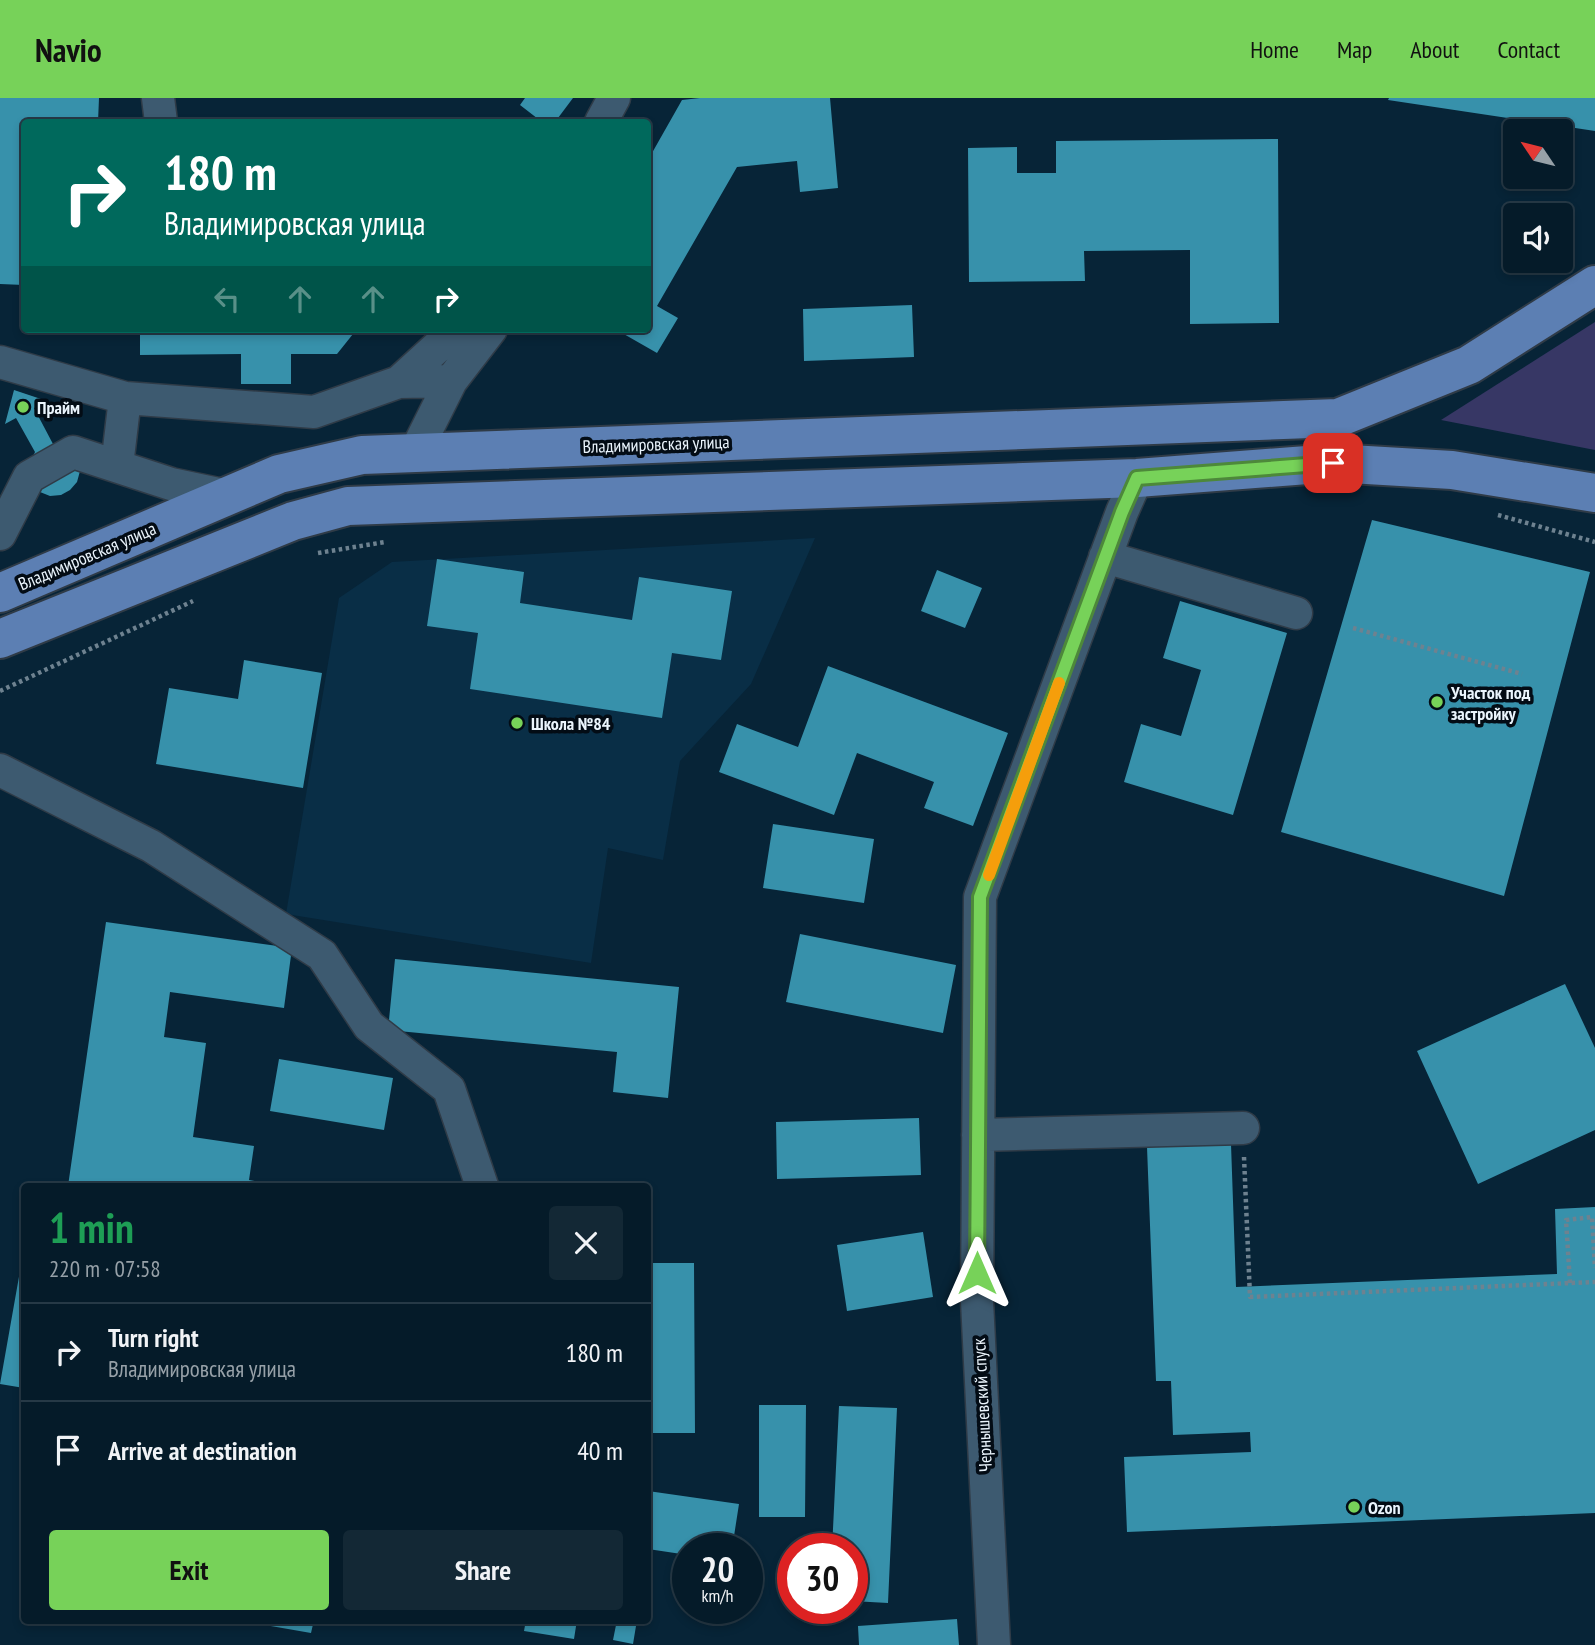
<!DOCTYPE html>
<meta charset="utf-8">
<style>
:root{--surface:#051b29;--page:#132835;--text:#f1f3f6;--muted:#97a1a8;--line:#263946;--accent:#77d259}
body{margin:0;font-family:"PT Sans Narrow",sans-serif;background:var(--page);color:var(--text);height:100vh;display:flex;flex-direction:column;font-size:26px;white-space:nowrap}
*{box-sizing:border-box;margin:0}
p{font-size:23px;color:var(--muted)}
.icon{flex:none;width:38px;height:38px;fill:none;stroke:currentColor;stroke-width:2;stroke-linecap:round;stroke-linejoin:round}
.map{position:relative;flex:1;overflow:hidden}
.sheet{position:absolute;left:21px;top:1085px;width:630px;height:441px;display:flex;flex-direction:column;background:var(--surface);border-radius:7px;box-shadow:0 4px 10px #0003,0 0 0 2px var(--line)}
.sheet>*{flex:none}
.hud{position:absolute;left:21px;top:21px;width:630px;height:214px;border-radius:7px;box-shadow:0 4px 10px #0003,0 0 0 2px var(--line);background:#00695c;color:#fff;overflow:hidden}
.needle{width:46px;rotate:305deg}
.fabs{position:absolute;left:1503px;top:21px;display:grid;gap:14px}
.fabs a{display:grid;place-items:center;width:70px;height:70px;border-radius:7px;background:var(--surface);box-shadow:0 4px 10px #0003,0 0 0 2px var(--line);font-size:35px}
.speed{position:absolute;left:672px;top:1435px;display:flex;gap:14px;font-size:35px;font-weight:700;text-align:center}
.speed>*{display:grid;place-content:center;width:91px;height:91px;border-radius:50%;background:var(--surface);box-shadow:0 4px 10px #0003,0 0 0 2px var(--line);line-height:1}
.speed small{font-size:18px;font-weight:400}
.speed .limit{border:10px solid #d22;background:#fff;color:#111}
.pin{position:absolute;display:grid;place-items:center;width:60px;height:60px;color:#fff;margin:-30px;border-radius:14px;box-shadow:0 4px 10px #0006}
.me{position:absolute;width:77px;margin:-38px;rotate:0deg;stroke-linejoin:round;filter:drop-shadow(0 0 5px #0008)}
.turn{display:flex;align-items:center;gap:24px;height:147px;padding:0 28px;font-size:32px}
.turn .icon{width:91px;height:91px;stroke-width:2.5}
.turn b{display:block;font-size:49px;line-height:60px}
.lanes{display:flex;align-items:center;height:66px;padding:0 28px;background:#0003;justify-content:center;gap:35px;direction:ltr}
.lanes .off{opacity:.35}
.round{display:grid;place-items:center;flex:none;width:74px;height:74px;border-radius:7px;background:var(--page)}
.head{display:flex;align-items:center;justify-content:space-between;height:119px;padding:0 28px}
h1{font-size:42px;font-weight:700;line-height:52px;color:#1e9e55}
.cta{display:flex;gap:14px;margin-top:auto;padding:14px 28px}
.cta a{flex:1;height:80px;border-radius:7px;background:var(--accent);color:#111;font-size:28px;font-weight:700;line-height:80px;text-align:center}
.cta a+a{background:var(--page);color:var(--text)}
ul{padding:0;list-style:none}
li{display:flex;align-items:center;gap:21px;height:98px;padding:0 28px;border-top:2px solid var(--line)}
li div{flex:1}
li b{display:block;font-size:26px}
li em{font-style:normal}
header{display:flex;align-items:center;gap:42px;box-sizing:border-box;height:98px;padding:0 35px;background:var(--accent);color:#111}
header strong{font-size:33px}
nav{display:flex;gap:38px;margin-inline-start:auto;font-size:24px}
.map>svg:first-child{display:block}
.built{fill:#092e46}
.green{fill:#373765}
.building{fill:#3791ab}
.lines{fill:none;stroke-linecap:round;stroke-linejoin:round}
.minor-casing{stroke:#2f3b47;stroke-width:35}
.major-casing{stroke:#2f3b47;stroke-width:42}
.path{stroke:#6e8290;stroke-width:4.5;stroke-dasharray:3.5 3.5;stroke-linecap:butt}
.minor{stroke:#3d5a70;stroke-width:32}
.major{stroke:#5c7fb3;stroke-width:38}
.route-casing{stroke:#4d883a;stroke-width:18}
.route{stroke:#77d259;stroke-width:12}
.slow{stroke:#f59e0b;stroke-width:12}
.poi-dot{fill:#77d259;stroke:#030c15;stroke-width:2.5}
.labels{text-anchor:middle;dominant-baseline:central;stroke-width:7;stroke-linejoin:round;paint-order:stroke}
.poi-label{font-size:18px;font-weight:bold;fill:#ebf5fd;stroke:#030c15;text-anchor:start}
.street-label{font-size:18px;fill:#ebf5fd;stroke:#030c15}
</style>
<header>
<strong>Navio</strong>
<nav><a>Home</a><a>Map</a><a>About</a><a>Contact</a></nav>
</header>
<div class="map">
<svg width="1595" height="1547" viewBox="0 0 1595 1547">
<rect width="100%" height="100%" fill="#072437"/>
<path class="built" d="M 815,440 L 751,586 L 680,663 L 663,762 L 608,750 L 591,865 L 286,816 L 339,500 L 392,464 Z"/>
<path class="green" d="M 1595,224 L 1595,352 L 1441,322 Z"/>
<path class="building" d="M 0,0 L 99,0 L 98,24 L 24,24 L 24,187 L 0,186 Z
M 525,0 L 573,0 L 555,24 L 542,24 L 520,7 Z
M 700,0 L 830,0 L 838,90 L 800,94 L 797,63 L 737,69 L 657,208 L 678,220 L 657,255 L 615,231 L 648,231 L 648,62 L 682,2 Z
M 1389,0 L 1595,0 L 1595,33 L 1388,2 Z
M 1278,41 L 1279,225 L 1190,226 L 1190,152 L 1084,153 L 1085,183 L 969,184 L 968,50 L 1017,49 L 1017,75 L 1056,75 L 1056,43 Z
M 912,207 L 914,259 L 804,263 L 803,211 Z
M 140,231 L 357,231 L 337,256 L 291,256 L 291,286 L 241,286 L 241,256 L 140,257 Z
M 14,292 L 47,303 L 34,310 L 53,346 L 65,348 L 79,363 L 80,373 L 77,384 L 70,392 L 61,397 L 50,398 L 40,394 L 33,387 L 28,369 L 35,354 L 16,320 L 5,326 Z
M 1372,422 L 1590,474 L 1504,798 L 1281,734 Z
M 437,461 L 524,474 L 520,505 L 632,522 L 639,479 L 732,493 L 721,562 L 672,555 L 662,620 L 470,591 L 478,535 L 427,528 Z
M 937,472 L 982,490 L 965,530 L 921,513 Z
M 1180,503 L 1287,535 L 1233,717 L 1124,684 L 1141,626 L 1181,638 L 1201,572 L 1163,560 Z
M 244,562 L 322,575 L 303,690 L 156,666 L 169,590 L 238,601 Z
M 828,568 L 1008,635 L 973,728 L 924,710 L 934,684 L 857,655 L 834,717 L 719,674 L 737,626 L 798,649 Z
M 773,726 L 874,741 L 864,805 L 763,790 Z
M 106,824 L 292,850 L 284,910 L 170,894 L 164,939 L 206,945 L 193,1039 L 254,1048 L 249,1082 L 285,1088 L 68,1088 Z
M 800,836 L 956,867 L 943,935 L 786,904 Z
M 395,861 L 679,889 L 668,1000 L 613,994 L 617,954 L 388,932 Z
M 1565,886 L 1595,950 L 1595,1032 L 1478,1086 L 1417,953 Z
M 279,961 L 393,980 L 384,1032 L 270,1013 Z
M 919,1020 L 921,1077 L 777,1081 L 776,1024 Z
M 1231,1046 L 1236,1189 L 1557,1176 L 1555,1111 L 1595,1109 L 1595,1415 L 1127,1434 L 1124,1359 L 1251,1354 L 1250,1334 L 1173,1337 L 1171,1283 L 1156,1283 L 1147,1049 Z
M 923,1134 L 933,1199 L 847,1213 L 837,1147 Z
M 648,1165 L 694,1165 L 695,1335 L 648,1335 Z
M 20,1173 L 24,1174 L 24,1290 L 0,1286 Z
M 759,1307 L 806,1307 L 805,1419 L 759,1419 Z
M 839,1308 L 897,1310 L 888,1505 L 852,1503 L 852,1451 L 832,1451 Z
M 648,1393 L 739,1406 L 732,1451 L 688,1451 L 688,1457 L 648,1451 Z
M 957,1521 L 959,1547 L 859,1547 L 858,1528 Z
M 266,1522 L 314,1522 L 311,1535 L 265,1527 Z
M 526,1522 L 577,1522 L 574,1541 L 524,1533 Z
M 617,1522 L 637,1522 L 633,1546 L 613,1542 Z"/>
<g class="lines">
<defs>
<path id="minor" d="M 158,0 L 161,24
M 601,24 L 614,0
M 0,264 L 125,300 L 314,314 L 399,284 L 457,231
M 399,284 L 451,283 L 491,231
M 415,355 L 451,283
M 117,368 L 125,300
M 0,436 L 29,379 L 73,354 L 171,386 L 228,398
M 1105,459 L 1296,515
M 0,672 L 151,748 L 322,857 L 369,928 L 449,991 L 482,1088
M 978,1037 L 1243,1030
M 994,1547 L 977,1203 L 980,799 L 1122,414 L 1137,380"/>
<path id="major" d="M 0,495 L 279,376 L 362,357 L 1338,320 L 1469,267 L 1595,187
M 0,541 L 293,423 L 348,408 L 1137,380 L 1333,365 L 1452,372 L 1595,395"/>
</defs>
<use href="#minor" class="minor-casing"/>
<use href="#major" class="major-casing"/>
<path class="path" d="M 1498,417 L 1595,444
M 318,455 L 385,444
M 1353,530 L 1522,576
M 0,593 L 193,503
M 1244,1059 L 1250,1199 L 1595,1184
M 1570,1185 L 1566,1122 L 1592,1119 L 1595,1170"/>
<use href="#minor" class="minor"/>
<use href="#major" class="major"/>
</g>
<g class="lines">
<defs>
<path id="route" d="M 977,1175 L 980,799 L 1122,414 L 1137,380 L 1333,365"/>
</defs>
<use href="#route" class="route-casing"/>
<use href="#route" class="route"/>
<path class="slow" d="M 989,777 L 1059,585"/>
</g>
<g class="poi-dot">
<circle cx="23" cy="309" r="7"/>
<circle cx="1437" cy="604" r="7"/>
<circle cx="517" cy="625" r="7"/>
<circle cx="1354" cy="1409" r="7"/>
</g>
<g class="labels">
<g class="poi-label">
<text x="37" y="309">Прайм</text>
<text x="1451" y="594">Участок под<tspan x="1451" dy="21">застройку</tspan></text>
<text x="531" y="625">Школа №84</text>
<text x="1368" y="1409">Ozon</text>
</g>
<g class="street-label">
<text transform="translate(656 346) rotate(-2)">Владимировская улица</text>
<text transform="translate(87 458) rotate(-23)">Владимировская улица</text>
<text transform="translate(982 1307) rotate(-93)">Чернышевский спуск</text>
</g>
</g>
</svg>
<div class="fabs">
<a><svg class="needle" viewBox="-14 -14 28 28"><path d="M0-13l5 13h-10z" fill="#e53935"/><path d="M0 13l5-13h-10z" fill="#97a1a8"/></svg></a>
<a><svg class="icon" aria-label="sound" viewBox="0 0 24 24"><path d="M4 9h4l5-4v14l-5-4H4zM17 9q2 3 0 6"/></svg></a>
</div>
<div class="speed"><div>20<small>km/h</small></div><div class="limit">30</div></div>
<div class="pin" style="left:1333px;top:365px;background:#d93025"><svg class="icon" aria-label="arrive" viewBox="0 0 24 24"><path d="M6 21V4h12l-3 4 3 4H6"/></svg></div>
<svg class="me" style="left:977px;top:1175px" viewBox="-20 -20 40 40"><path d="M0-17L14 15 0 8-14 15z" fill="#77d259" stroke="#fff" stroke-width="4"/></svg>
<div class="hud">
<div class="turn"><svg class="icon" aria-label="right" viewBox="0 0 24 24"><path d="M7 20v-9h11M14 6l5 5-5 5"/></svg><div><b>180 m</b>Владимировская улица</div></div>
<div class="lanes"><svg class="icon off" aria-label="left" viewBox="0 0 24 24"><path d="M17 20v-9H6M10 6l-5 5 5 5"/></svg><svg class="icon off" aria-label="ahead" viewBox="0 0 24 24"><path d="M12 20V5M6 11l6-6 6 6"/></svg><svg class="icon off" aria-label="ahead" viewBox="0 0 24 24"><path d="M12 20V5M6 11l6-6 6 6"/></svg><svg class="icon" aria-label="right" viewBox="0 0 24 24"><path d="M7 20v-9h11M14 6l5 5-5 5"/></svg></div>
</div>
<section class="sheet">
<div class="head"><div><h1>1 min</h1><p>220 m · 07:58</p></div><a class="round"><svg class="icon" aria-label="close" viewBox="0 0 24 24"><path d="M6 6l12 12M18 6L6 18"/></svg></a></div>
<ul>
<li><svg class="icon" aria-label="right" viewBox="0 0 24 24"><path d="M7 20v-9h11M14 6l5 5-5 5"/></svg><div><b>Turn right</b><p>Владимировская улица</p></div><em>180 m</em></li>
<li><svg class="icon" aria-label="arrive" viewBox="0 0 24 24"><path d="M6 21V4h12l-3 4 3 4H6"/></svg><div><b>Arrive at destination</b></div><em>40 m</em></li>
</ul>
<div class="cta"><a>Exit</a><a>Share</a></div>
</section>
</div>
